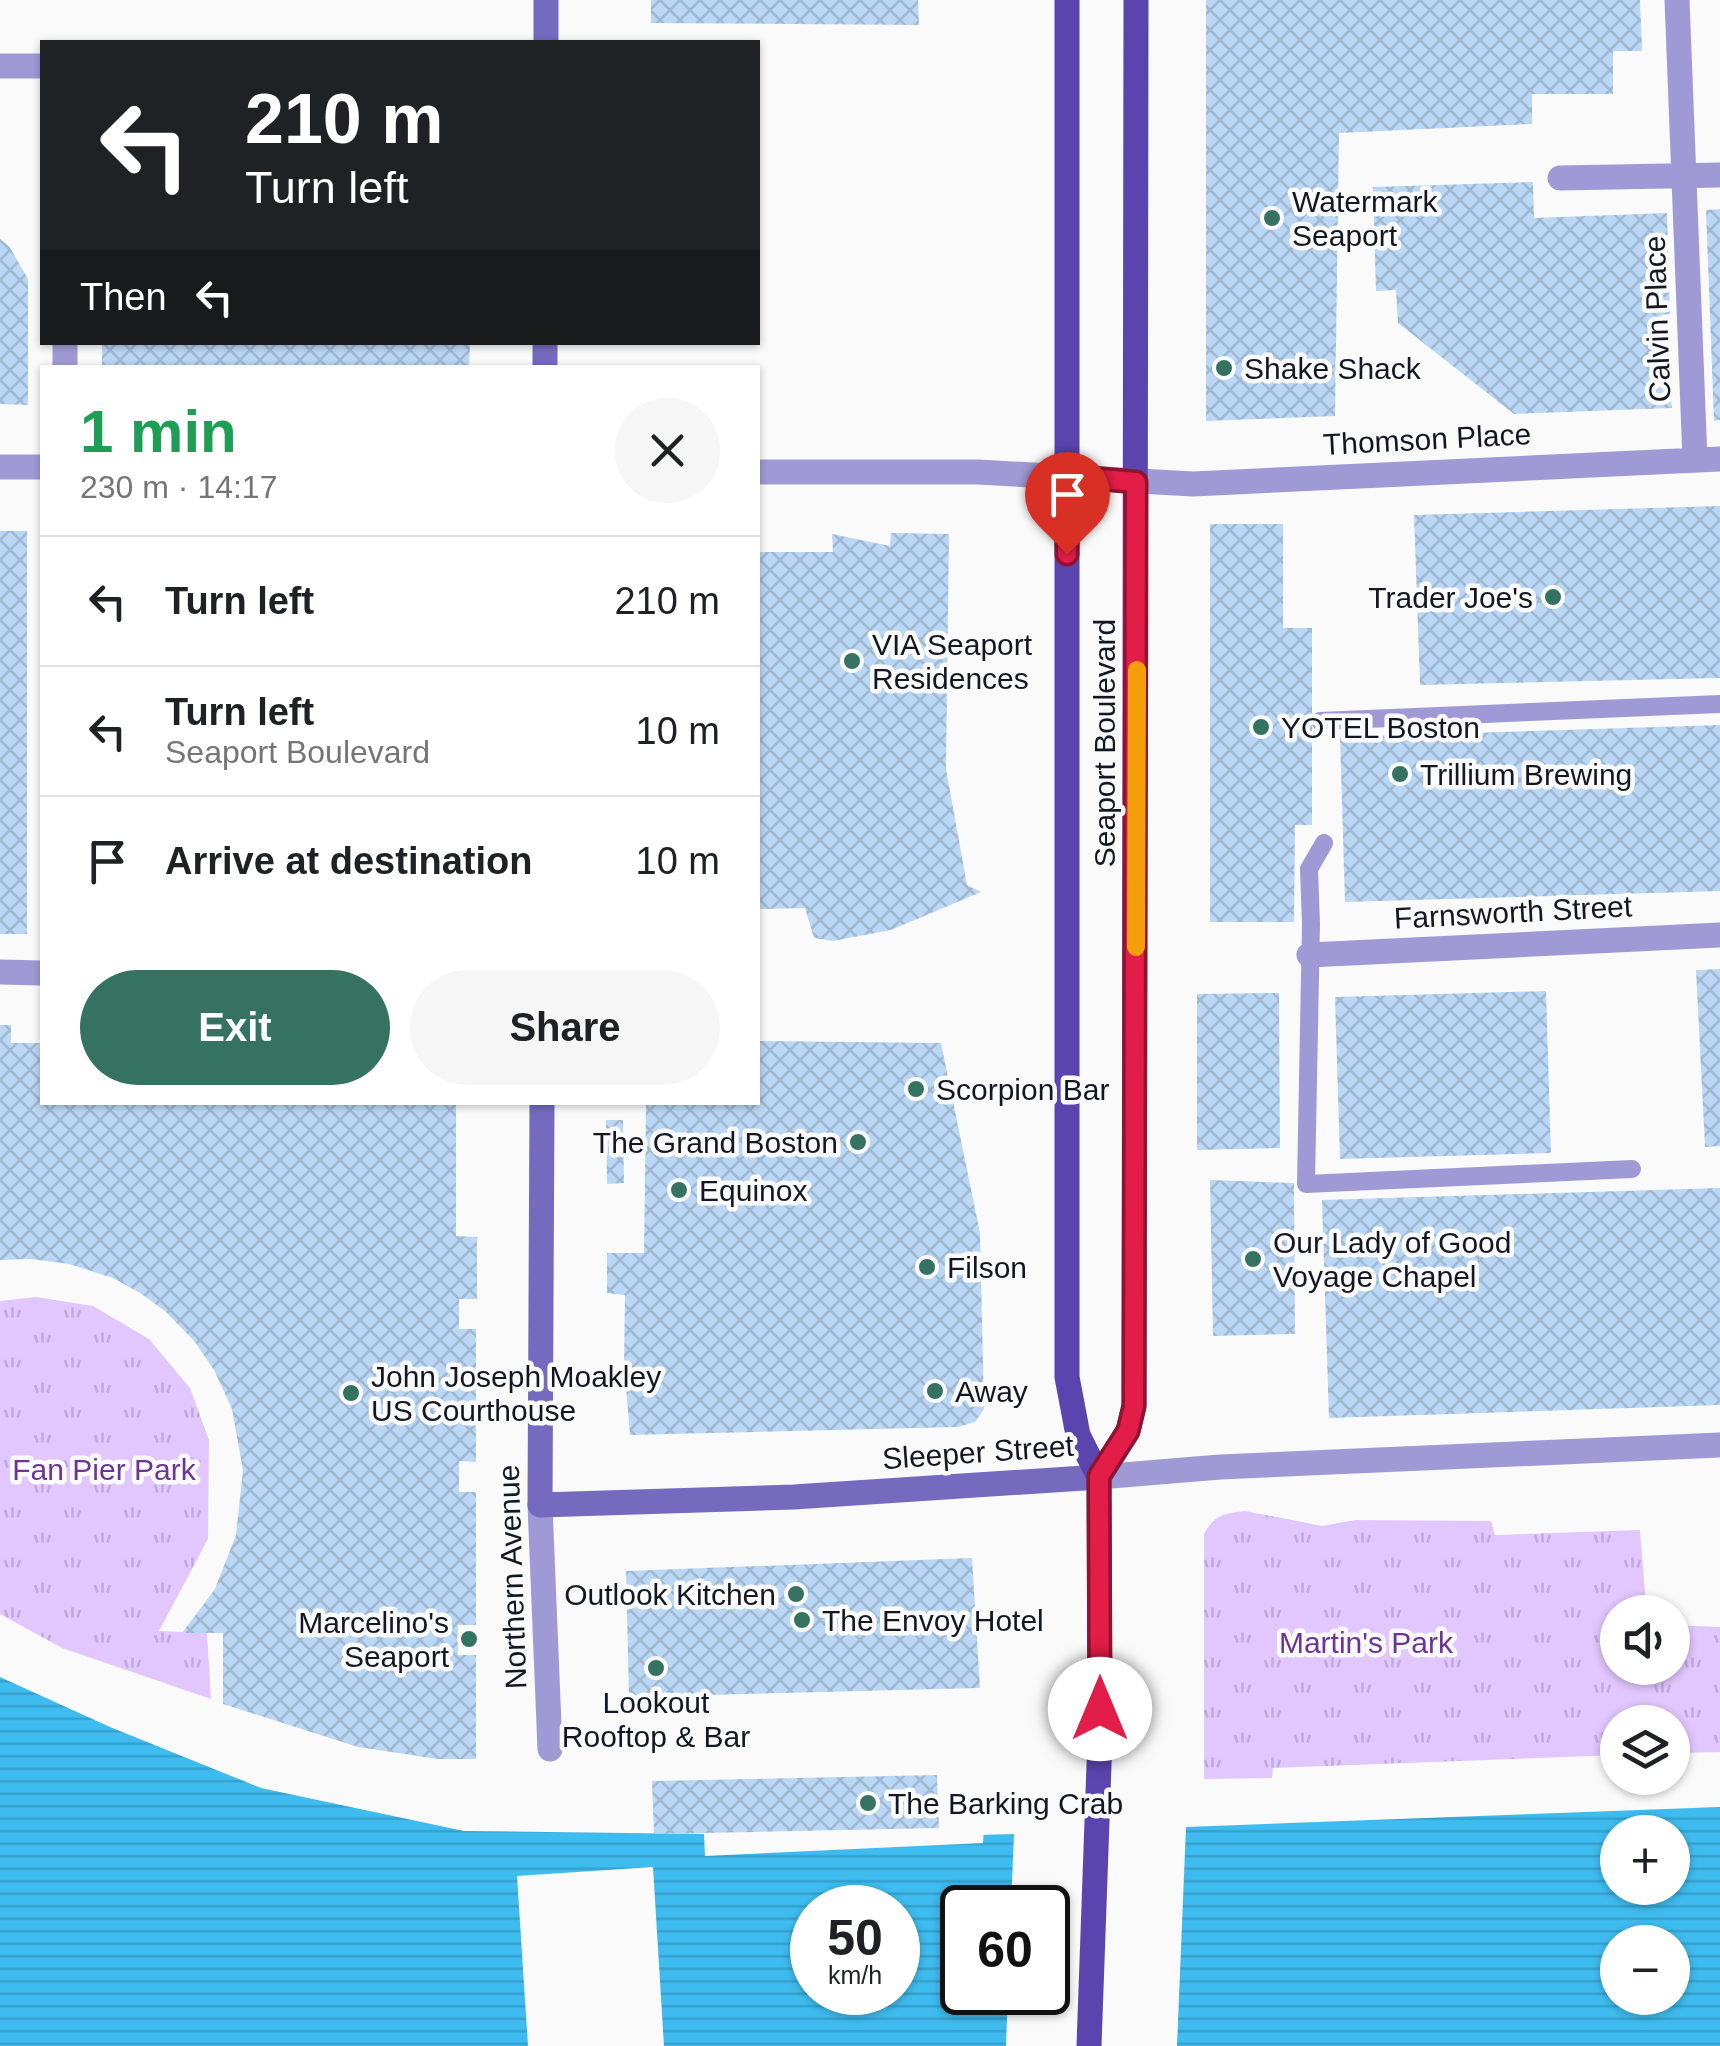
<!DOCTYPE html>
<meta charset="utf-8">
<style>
:root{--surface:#fff;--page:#f6f6f6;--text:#202124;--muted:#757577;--line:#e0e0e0;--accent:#357360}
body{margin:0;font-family:Arial,sans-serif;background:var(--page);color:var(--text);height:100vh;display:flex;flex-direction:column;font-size:38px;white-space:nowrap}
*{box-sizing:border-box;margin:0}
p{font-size:32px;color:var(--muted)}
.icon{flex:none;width:55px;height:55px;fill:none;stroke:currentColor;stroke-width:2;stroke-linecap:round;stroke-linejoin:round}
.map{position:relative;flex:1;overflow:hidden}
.drawer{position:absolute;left:40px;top:365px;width:720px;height:740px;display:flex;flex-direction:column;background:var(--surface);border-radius:0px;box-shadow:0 2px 8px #0004}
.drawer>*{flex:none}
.guide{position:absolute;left:40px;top:40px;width:720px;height:305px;border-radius:0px;box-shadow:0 2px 8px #0004;background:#202124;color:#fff;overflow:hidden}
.buttons{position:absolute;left:1600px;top:1595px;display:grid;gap:20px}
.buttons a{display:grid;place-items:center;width:90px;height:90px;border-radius:50%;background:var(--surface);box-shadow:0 2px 8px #0004;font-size:50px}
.speed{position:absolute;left:790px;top:1885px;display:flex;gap:20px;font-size:50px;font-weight:700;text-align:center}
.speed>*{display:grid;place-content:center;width:130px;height:130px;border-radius:50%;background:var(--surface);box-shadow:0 2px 8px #0004;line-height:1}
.speed small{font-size:25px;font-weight:400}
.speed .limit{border:5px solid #111;border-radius:15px;background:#fff;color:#111}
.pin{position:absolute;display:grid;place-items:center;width:85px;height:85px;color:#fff;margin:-102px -42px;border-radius:50% 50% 50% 0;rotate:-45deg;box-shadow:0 0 10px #0007}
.pin .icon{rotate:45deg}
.me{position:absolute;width:110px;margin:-55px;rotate:0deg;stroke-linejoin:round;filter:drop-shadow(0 0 8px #0008)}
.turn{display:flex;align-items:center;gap:35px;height:210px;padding:0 40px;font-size:45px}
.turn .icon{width:130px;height:130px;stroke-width:2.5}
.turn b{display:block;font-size:70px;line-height:85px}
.then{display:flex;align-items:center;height:95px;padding:0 40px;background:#0003;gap:20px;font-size:38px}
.round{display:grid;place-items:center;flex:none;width:105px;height:105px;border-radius:52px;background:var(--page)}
.headline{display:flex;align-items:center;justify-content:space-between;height:170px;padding:0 40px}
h1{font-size:60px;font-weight:800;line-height:75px;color:#1e9e55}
.button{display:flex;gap:20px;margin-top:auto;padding:20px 40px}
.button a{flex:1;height:115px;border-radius:60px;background:var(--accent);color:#fff;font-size:40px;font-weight:800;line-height:115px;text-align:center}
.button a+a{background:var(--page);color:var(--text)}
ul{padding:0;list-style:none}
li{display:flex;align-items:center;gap:30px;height:130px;padding:0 40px;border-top:2px solid var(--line)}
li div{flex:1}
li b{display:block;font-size:38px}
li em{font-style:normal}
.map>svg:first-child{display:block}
.park{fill:url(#park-tufts)}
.water{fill:url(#water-rules);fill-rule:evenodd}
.pier{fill:#fafafa}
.building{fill:url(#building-cross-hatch)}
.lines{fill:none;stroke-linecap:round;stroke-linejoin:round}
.lane{stroke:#9f9ad5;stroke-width:18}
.street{stroke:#9f9ad5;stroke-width:25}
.secondary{stroke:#766abf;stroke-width:25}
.primary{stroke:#5a45ae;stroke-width:25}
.route-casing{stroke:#92132f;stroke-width:25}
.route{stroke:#e11d48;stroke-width:18}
.slow{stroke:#f59e0b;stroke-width:18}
.poi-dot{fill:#357360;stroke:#fafafa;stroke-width:4}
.labels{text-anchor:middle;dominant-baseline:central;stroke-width:9;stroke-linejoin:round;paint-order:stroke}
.poi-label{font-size:30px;fill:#131722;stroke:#fafafa;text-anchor:start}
.street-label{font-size:30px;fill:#131722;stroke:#fafafa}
.park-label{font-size:30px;fill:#6d3498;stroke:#fafafa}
</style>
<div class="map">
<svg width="1720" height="2046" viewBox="0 0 1720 2046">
<defs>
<pattern id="park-tufts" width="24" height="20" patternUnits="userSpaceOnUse" patternTransform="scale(2.5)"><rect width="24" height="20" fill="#e2c6fe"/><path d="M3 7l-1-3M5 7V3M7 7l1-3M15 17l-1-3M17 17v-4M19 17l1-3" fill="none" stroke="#c1a9d9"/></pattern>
<pattern id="water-rules" width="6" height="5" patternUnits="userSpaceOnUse" patternTransform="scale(2.5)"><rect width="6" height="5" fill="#3fbcef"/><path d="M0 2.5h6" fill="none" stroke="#36a1cd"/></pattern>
<pattern id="building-cross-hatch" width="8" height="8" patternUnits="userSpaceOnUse" patternTransform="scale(2.5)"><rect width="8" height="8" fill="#bad7f5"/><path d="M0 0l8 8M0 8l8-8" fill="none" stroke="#9fb8d2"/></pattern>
</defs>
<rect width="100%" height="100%" fill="#fafafa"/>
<path class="park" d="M 36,1297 L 93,1306 L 149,1339 L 190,1388 L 209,1440 L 208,1539 L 159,1631 L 207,1633 L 211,1699 L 62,1648 L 0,1614 L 0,1301 Z
M 1245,1511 L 1322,1526 L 1355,1520 L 1491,1521 L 1495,1535 L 1640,1530 L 1646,1605 L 1655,1612 L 1618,1612 L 1618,1668 L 1672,1668 L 1673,1625 L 1720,1627 L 1720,1752 L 1673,1753 L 1672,1722 L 1618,1722 L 1617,1755 L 1273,1768 L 1272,1778 L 1204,1779 L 1204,1534 C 1214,1515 1225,1513 1245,1511 Z"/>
<path class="water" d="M 0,1677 L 110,1727 L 261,1788 L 464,1831 L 704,1834 L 705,1856 L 983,1843 L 984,1827 L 1720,1799 L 1720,2046 L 0,2046 ZM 1618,1832 L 1672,1832 L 1672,1888 L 1618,1888 ZM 812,1908 L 898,1908 L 898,1992 L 812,1992 ZM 962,1908 L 1048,1908 L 1048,1992 L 962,1992 ZM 1618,1942 L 1672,1942 L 1672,1998 L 1618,1998 Z"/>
<path class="pier" d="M 1720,1794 L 1720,1807 L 1186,1827 L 1177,2046 L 1006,2046 L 1008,1993 L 1048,1992 L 1048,1908 L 1011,1907 L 1014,1834 L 979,1835 L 979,1826 L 983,1822 L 1194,1817 Z
M 653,1867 L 664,2046 L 528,2046 L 517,1876 Z"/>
<path class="building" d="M 651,0 L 918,0 L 919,25 L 651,23 Z
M 1206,0 L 1640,0 L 1642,51 L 1613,51 L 1613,94 L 1532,94 L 1532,124 L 1339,133 L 1335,416 L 1206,421 Z
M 1533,182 L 1534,218 L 1667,213 L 1670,314 L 1661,315 L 1672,408 L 1514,414 L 1398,323 L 1396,290 L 1376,291 L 1373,187 Z
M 1720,209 L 1720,420 L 1714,421 L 1706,210 Z
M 0,239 L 9,246 L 28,279 L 28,405 L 0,404 Z
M 102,342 L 470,342 L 469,368 L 102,368 Z
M 1720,506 L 1720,678 L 1420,685 L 1414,515 Z
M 1210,524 L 1283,524 L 1283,628 L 1312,628 L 1312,825 L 1295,825 L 1294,922 L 1210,922 Z
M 0,531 L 27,531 L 27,934 L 0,934 Z
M 891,533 L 949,534 L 946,769 L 967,885 L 981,892 L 891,930 L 833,941 L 814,938 L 805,908 L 758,909 L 758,552 L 833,552 L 832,534 L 890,546 Z
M 1720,725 L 1720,891 L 1345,902 L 1340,737 Z
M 1720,969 L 1720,1146 L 1705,1147 L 1696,970 Z
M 1546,991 L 1551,1153 L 1340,1159 L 1335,997 Z
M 1279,993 L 1280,1148 L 1197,1150 L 1197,994 Z
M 0,1025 L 11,1025 L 11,1043 L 42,1043 L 42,1102 L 456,1102 L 456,1236 L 477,1237 L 477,1299 L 459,1299 L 459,1329 L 476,1329 L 476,1462 L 459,1461 L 459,1492 L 476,1492 L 476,1625 L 458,1625 L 458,1655 L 476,1655 L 476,1759 L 438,1759 L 358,1747 L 223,1704 L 223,1633 L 182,1633 L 215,1589 L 236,1535 L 243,1470 L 232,1409 L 214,1370 L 195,1342 L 165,1311 L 140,1293 L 113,1278 L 69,1264 L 31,1259 L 0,1260 Z
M 758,1041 L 941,1043 L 980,1233 L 984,1409 L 975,1422 L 958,1427 L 630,1435 L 624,1363 L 625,1295 L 607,1293 L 607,1253 L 644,1253 L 646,1102 L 758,1102 Z
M 606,1120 L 623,1120 L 624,1183 L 607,1184 Z
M 1210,1180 L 1294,1183 L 1295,1334 L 1213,1336 Z
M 1720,1188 L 1720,1405 L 1329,1418 L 1322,1200 Z
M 972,1558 L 980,1688 L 629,1697 L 626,1571 Z
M 937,1775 L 939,1828 L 654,1834 L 652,1781 Z"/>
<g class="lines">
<path class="lane" d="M 1320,721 L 1720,704
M 1324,843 L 1309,869 L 1311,924 L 1306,1184 L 1632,1169"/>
<path class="street" d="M 1677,0 L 1695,460
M 0,66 L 42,66
M 1560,178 L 1720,175
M 65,368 L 65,342
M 0,467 L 42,467
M 758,472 L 978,472 L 1193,484 L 1720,459
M 1309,955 L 1720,935
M 0,972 L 42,973
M 1099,1477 L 1220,1467 L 1720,1445
M 540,1505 L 550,1749"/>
<path class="secondary" d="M 546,42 L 546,0
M 545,368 L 545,342
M 542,1102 L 540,1505 L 794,1497 L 1099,1477"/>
<path class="primary" d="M 1067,0 L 1067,1377 L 1078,1435 L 1099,1477 L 1100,1737 L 1089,2046
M 1099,1477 L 1128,1431 L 1134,1406 L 1136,0"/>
</g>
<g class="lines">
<defs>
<path id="route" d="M 1067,554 L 1067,476 L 1136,482 L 1134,1406 L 1128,1431 L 1099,1476 L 1100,1709"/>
</defs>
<use href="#route" class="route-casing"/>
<use href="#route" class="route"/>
<path class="slow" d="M 1136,947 L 1137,670"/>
</g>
<g class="poi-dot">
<circle cx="1272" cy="218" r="10"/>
<circle cx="1224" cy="368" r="10"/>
<circle cx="1553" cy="597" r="10"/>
<circle cx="852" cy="661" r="10"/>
<circle cx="1261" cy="727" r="10"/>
<circle cx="1400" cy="774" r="10"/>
<circle cx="916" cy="1089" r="10"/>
<circle cx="858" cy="1142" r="10"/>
<circle cx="679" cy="1190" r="10"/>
<circle cx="1253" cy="1259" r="10"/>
<circle cx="927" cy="1267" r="10"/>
<circle cx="935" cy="1391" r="10"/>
<circle cx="351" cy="1393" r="10"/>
<circle cx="796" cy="1594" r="10"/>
<circle cx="802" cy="1620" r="10"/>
<circle cx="469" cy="1639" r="10"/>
<circle cx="656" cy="1668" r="10"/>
<circle cx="868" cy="1803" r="10"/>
</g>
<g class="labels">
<g class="poi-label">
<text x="1292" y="201">Watermark<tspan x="1292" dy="34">Seaport</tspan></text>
<text x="1244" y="368">Shake Shack</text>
<text x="1533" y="597" text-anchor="end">Trader Joe's</text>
<text x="872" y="644">VIA Seaport<tspan x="872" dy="34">Residences</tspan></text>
<text x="1281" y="727">YOTEL Boston</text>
<text x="1420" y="774">Trillium Brewing</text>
<text x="936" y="1089">Scorpion Bar</text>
<text x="838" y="1142" text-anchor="end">The Grand Boston</text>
<text x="699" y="1190">Equinox</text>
<text x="1273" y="1242">Our Lady of Good<tspan x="1273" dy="34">Voyage Chapel</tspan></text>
<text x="947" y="1267">Filson</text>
<text x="371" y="1376">John Joseph Moakley<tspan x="371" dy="34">US Courthouse</tspan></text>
<text x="955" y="1391">Away</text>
<text x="776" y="1594" text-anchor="end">Outlook Kitchen</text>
<text x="822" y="1620">The Envoy Hotel</text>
<text x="449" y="1622" text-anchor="end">Marcelino's<tspan x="449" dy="34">Seaport</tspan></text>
<text x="656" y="1702" text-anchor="middle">Lookout<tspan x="656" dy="34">Rooftop &amp; Bar</tspan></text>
<text x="888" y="1803">The Barking Crab</text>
</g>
<g class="street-label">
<text transform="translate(1657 319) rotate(-92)">Calvin Place</text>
<text transform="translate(1427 439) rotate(-3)">Thomson Place</text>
<text transform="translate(1104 743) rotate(-90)">Seaport Boulevard</text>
<text transform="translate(1513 912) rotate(-3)">Farnsworth Street</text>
<text transform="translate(978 1452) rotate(-4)">Sleeper Street</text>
<text transform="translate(512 1577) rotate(-92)">Northern Avenue</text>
</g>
<g class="park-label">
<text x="104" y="1469">Fan Pier Park</text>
<text x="1366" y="1642">Martin's Park</text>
</g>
</g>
</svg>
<div class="buttons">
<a><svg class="icon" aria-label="sound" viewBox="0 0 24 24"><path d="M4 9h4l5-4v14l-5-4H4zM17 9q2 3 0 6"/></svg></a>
<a><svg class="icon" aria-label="layers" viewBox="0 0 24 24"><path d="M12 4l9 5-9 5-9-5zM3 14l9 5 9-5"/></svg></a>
<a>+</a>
<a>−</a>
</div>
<div class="speed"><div>50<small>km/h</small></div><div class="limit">60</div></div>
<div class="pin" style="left:1067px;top:554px;background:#d93025"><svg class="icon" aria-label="arrive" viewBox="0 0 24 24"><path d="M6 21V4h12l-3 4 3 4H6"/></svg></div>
<svg class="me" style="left:1100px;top:1709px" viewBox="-20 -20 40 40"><circle r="19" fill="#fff"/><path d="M0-13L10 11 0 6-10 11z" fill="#e11d48"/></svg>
<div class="guide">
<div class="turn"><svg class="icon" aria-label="left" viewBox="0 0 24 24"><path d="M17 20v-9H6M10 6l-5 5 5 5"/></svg><div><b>210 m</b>Turn left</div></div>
<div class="then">Then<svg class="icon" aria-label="left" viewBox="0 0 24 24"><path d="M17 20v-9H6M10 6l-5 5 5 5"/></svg></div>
</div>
<section class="drawer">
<div class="headline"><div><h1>1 min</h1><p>230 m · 14:17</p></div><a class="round"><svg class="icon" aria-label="close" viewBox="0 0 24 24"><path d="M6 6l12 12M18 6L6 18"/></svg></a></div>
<ul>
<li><svg class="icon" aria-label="left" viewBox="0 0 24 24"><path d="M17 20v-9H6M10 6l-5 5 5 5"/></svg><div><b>Turn left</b></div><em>210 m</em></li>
<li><svg class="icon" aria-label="left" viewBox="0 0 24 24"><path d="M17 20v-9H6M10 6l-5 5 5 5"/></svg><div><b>Turn left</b><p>Seaport Boulevard</p></div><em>10 m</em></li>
<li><svg class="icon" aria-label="arrive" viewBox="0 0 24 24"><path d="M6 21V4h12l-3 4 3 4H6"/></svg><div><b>Arrive at destination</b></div><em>10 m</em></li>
</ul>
<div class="button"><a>Exit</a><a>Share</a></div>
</section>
</div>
